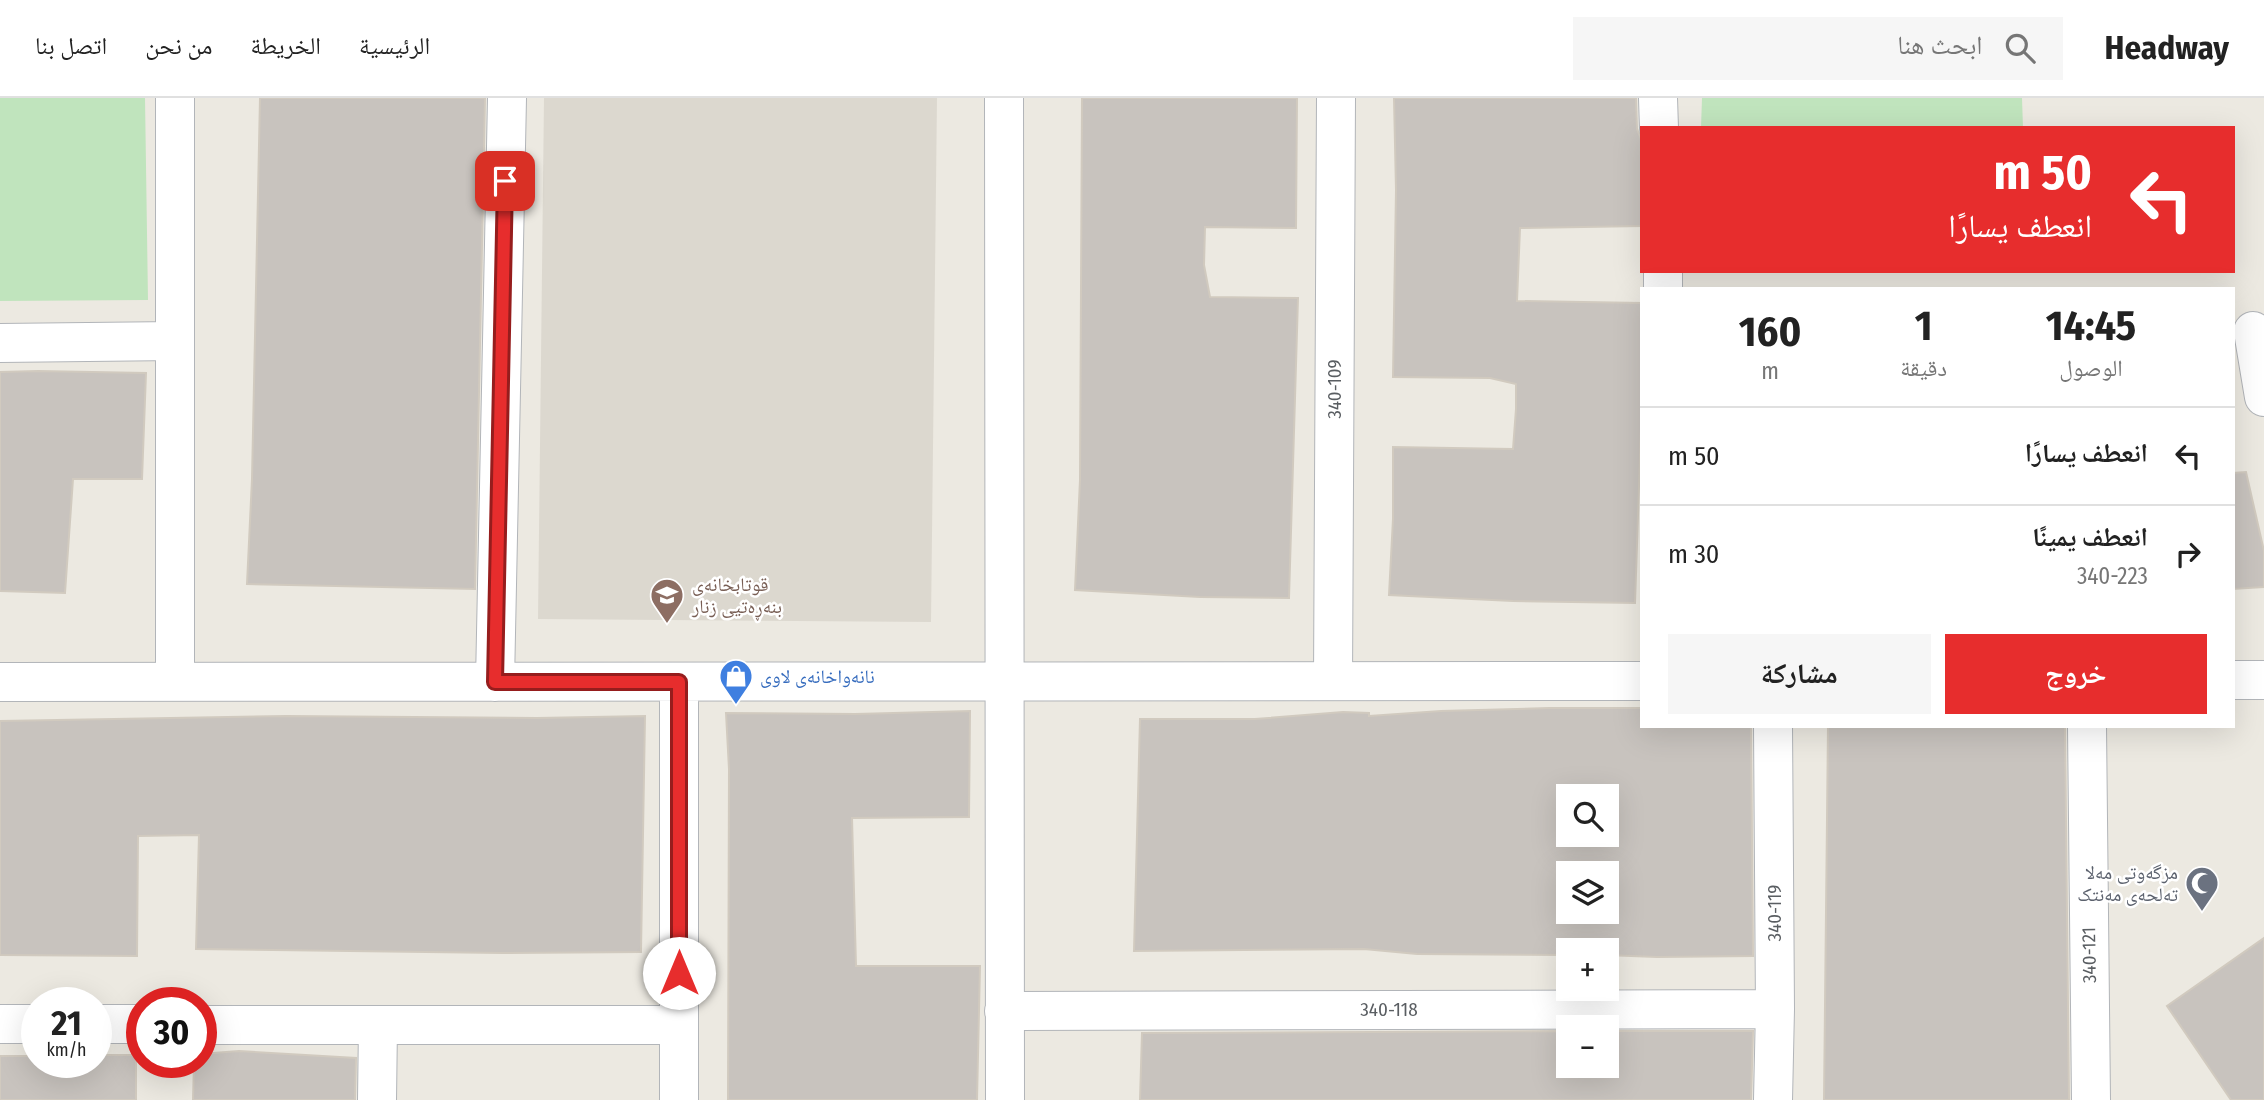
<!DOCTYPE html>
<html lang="ar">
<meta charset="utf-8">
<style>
:root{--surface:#fff;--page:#f6f6f6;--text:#222;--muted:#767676;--line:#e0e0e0;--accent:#e72d2d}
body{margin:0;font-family:"Fira Sans Condensed","Noto Naskh Arabic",sans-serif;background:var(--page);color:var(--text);direction:rtl;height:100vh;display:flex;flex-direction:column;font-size:26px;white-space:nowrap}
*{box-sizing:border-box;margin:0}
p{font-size:23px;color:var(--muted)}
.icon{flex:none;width:38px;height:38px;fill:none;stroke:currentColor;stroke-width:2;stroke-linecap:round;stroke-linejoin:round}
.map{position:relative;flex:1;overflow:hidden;direction:ltr}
.side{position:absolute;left:1640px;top:189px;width:595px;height:441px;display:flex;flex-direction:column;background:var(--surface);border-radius:0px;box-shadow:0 7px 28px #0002;direction:rtl}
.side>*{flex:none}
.banner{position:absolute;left:1640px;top:28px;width:595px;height:147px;border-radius:0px;box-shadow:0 7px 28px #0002;direction:rtl;background:#e72d2d;color:#fff;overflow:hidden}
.controls{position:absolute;left:1556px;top:686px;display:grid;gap:14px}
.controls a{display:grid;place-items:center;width:63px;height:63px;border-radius:0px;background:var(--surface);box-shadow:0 7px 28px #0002;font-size:35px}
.speed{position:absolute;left:21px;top:889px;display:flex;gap:14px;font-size:35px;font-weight:700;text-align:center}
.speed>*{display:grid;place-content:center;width:91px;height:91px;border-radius:50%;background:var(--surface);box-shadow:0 7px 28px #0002;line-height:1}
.speed small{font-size:18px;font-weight:400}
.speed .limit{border:10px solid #d22;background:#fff;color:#111}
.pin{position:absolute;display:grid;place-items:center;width:60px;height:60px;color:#fff;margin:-30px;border-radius:14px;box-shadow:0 4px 10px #0006}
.me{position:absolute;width:77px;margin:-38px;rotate:0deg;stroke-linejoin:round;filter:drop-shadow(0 0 5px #0008)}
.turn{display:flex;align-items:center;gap:24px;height:147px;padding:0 28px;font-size:32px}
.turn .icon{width:91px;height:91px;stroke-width:2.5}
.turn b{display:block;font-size:49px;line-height:60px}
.eta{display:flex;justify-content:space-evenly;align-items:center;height:119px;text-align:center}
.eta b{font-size:42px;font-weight:700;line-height:49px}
.action{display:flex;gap:14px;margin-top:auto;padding:14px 28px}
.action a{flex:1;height:80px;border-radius:0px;background:var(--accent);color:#fff;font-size:28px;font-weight:700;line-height:80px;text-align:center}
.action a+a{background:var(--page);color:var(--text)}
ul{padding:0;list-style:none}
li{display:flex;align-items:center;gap:21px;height:98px;padding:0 28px;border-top:2px solid var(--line)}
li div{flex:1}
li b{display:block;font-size:26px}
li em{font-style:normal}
header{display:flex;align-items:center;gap:42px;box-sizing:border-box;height:98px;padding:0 35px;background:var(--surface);border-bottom:2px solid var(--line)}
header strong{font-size:33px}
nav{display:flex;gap:38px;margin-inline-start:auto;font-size:24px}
.search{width:490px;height:63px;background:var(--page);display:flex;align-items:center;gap:18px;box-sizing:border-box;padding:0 24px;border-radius:0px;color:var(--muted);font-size:26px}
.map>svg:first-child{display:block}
.education{fill:#dcd8cf}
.green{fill:#c0e4bd}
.building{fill:#c8c3be;stroke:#d1cabf;stroke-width:2;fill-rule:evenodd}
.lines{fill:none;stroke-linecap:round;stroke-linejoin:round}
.minor-casing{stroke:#b2b5b9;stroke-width:40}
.minor{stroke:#fff;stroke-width:38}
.route-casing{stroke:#961d1d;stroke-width:18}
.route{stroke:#e72d2d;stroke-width:12}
.labels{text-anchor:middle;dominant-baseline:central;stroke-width:5;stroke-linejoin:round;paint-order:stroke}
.street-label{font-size:19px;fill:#5a5e62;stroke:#fff}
.education-label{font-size:19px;fill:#785e54;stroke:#fff;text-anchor:start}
.shop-label{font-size:19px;fill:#366cbe;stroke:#fff;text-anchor:start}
.worship-label{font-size:19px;fill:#5b616d;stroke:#fff;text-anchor:end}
</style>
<header>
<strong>Headway</strong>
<div class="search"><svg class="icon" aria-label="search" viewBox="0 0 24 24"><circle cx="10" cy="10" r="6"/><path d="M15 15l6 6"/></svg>ابحث هنا</div>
<nav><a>الرئيسية</a><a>الخريطة</a><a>من نحن</a><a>اتصل بنا</a></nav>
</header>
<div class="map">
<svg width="2264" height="1002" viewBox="0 0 2264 1002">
<rect width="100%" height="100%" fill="#ece9e1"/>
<path class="education" d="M 544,0 L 937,0 L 931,524 L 538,521 Z"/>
<path class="green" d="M 0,0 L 145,0 L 148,202 L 0,203 Z
M 1702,0 L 2022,0 L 2023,30 L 1701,30 Z"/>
<path class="building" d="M 260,0 L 485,0 L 475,491 L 247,486 L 252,381 Z
M 1082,0 L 1297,0 L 1296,130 L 1205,129 L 1204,167 L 1210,199 L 1298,200 L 1289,500 L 1200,499 L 1075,492 L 1080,382 Z
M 1394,0 L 1636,0 L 1637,31 L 1642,43 L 1642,128 L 1520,130 L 1517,203 L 1642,205 L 1642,301 L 1635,505 L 1513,503 L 1389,497 L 1393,421 L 1393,349 L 1513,351 L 1516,311 L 1516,286 L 1490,280 L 1393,279 L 1396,92 Z
M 38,273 L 146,275 L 142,381 L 73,381 L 65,495 L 0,493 L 0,274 Z
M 2246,374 L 2264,453 L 2264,489 L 2233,491 L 2233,375 Z
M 1549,610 L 1642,610 L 1642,628 L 1751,628 L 1753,858 L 1657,859 L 1606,857 L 1606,852 L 1568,852 L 1568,857 L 1417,856 L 1364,851 L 1134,853 L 1140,621 L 1255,621 L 1343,614 L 1369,615 L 1369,618 L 1441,613 ZM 1568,698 L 1606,698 L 1606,737 L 1568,737 ZM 1568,775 L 1606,775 L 1606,814 L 1568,814 Z
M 970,613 L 969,719 L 852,720 L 856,868 L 980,868 L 977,1002 L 728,1002 L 729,671 L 726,615 L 855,616 Z
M 286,618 L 537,620 L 645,618 L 641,854 L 502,855 L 196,851 L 199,737 L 138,738 L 137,858 L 0,857 L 0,623 Z
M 1828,628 L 2065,628 L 2069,1002 L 1824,1002 Z
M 2264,840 L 2264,1002 L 2231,1002 L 2167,908 Z
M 1568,933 L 1568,968 L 1606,968 L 1606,933 L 1753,933 L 1751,1002 L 1140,1002 L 1142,935 Z
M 239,953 L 356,960 L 355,1002 L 193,1002 L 194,964 L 201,964 L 201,956 Z
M 96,957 L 136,957 L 136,1002 L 0,1002 L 0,958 L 37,958 L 37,964 L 96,964 Z"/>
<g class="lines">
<defs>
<path id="minor" d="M 175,0 L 175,584
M 1004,0 L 1005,1002
M 1658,0 L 1659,30
M 1663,173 L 1663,191
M 2253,233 L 2264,299
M 0,245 L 175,243
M 2233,582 L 2264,582
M 1333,583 L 1336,0
M 0,584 L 1642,583
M 495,584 L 507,0
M 679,584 L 679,1002
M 1773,628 L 1775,911 L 1773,1002
M 2087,628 L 2091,1002
M 1004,913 L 1775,911
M 0,926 L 37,926
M 96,926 L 142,926
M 201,927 L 679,927
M 377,1002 L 378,927"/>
</defs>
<use href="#minor" class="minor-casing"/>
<use href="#minor" class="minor"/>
</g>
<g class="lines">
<defs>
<path id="route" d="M 505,83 L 495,584 L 679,584 L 679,875"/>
</defs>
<use href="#route" class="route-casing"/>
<use href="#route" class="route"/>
</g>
<defs>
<symbol id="school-pin" viewBox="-11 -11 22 30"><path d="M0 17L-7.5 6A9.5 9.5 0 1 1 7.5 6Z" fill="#8d6e63" stroke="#fff"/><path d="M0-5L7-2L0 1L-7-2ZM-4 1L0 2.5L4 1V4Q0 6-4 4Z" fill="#fff"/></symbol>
<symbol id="shop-pin" viewBox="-11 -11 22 30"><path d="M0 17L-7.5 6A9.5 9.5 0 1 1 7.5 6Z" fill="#3f7fe0" stroke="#fff"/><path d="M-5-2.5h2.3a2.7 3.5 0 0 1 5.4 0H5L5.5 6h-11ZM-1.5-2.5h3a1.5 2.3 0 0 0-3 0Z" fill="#fff"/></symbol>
<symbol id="mosque-pin" viewBox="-11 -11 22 30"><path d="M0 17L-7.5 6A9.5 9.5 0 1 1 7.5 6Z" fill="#6b7280" stroke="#fff"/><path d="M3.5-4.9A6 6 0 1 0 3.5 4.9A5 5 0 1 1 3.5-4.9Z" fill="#fff"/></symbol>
</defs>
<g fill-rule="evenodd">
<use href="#school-pin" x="648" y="478" width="38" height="52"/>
<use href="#shop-pin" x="717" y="559" width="38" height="52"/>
<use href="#mosque-pin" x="2183" y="766" width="38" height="52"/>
</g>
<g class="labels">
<g class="street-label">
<text transform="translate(1334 291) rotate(-90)">340-109</text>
<text transform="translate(1774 815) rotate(-90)">340-119</text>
<text transform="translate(2089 857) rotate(-91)">340-121</text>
<text x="1389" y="911">340-118</text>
</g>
<g class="education-label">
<text x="692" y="486">قوتابخانەی<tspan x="692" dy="22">بنەڕەتیی زنار</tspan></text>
</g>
<g class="shop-label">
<text x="760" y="578">نانەواخانەی لاوی</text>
</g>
<g class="worship-label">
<text x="2178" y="774">مزگەوتی مەلا<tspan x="2178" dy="22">تەلحەی مەنتک</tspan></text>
</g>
</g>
</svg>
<div class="controls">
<a><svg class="icon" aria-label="search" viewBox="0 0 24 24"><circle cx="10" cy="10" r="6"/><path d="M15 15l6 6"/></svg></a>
<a><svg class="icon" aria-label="layers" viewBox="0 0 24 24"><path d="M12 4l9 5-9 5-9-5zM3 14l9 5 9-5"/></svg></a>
<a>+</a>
<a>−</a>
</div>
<div class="speed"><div>21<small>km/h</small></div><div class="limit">30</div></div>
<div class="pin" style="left:505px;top:83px;background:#d93025"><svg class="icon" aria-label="arrive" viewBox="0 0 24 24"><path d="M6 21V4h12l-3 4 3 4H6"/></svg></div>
<svg class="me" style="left:679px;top:875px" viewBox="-20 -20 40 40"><circle r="19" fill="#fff"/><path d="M0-13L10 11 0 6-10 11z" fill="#e72d2d"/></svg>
<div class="banner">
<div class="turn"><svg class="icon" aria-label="left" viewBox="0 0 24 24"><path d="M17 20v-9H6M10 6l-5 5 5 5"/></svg><div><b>50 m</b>انعطف يسارًا</div></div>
</div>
<section class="side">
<div class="eta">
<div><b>14:45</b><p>الوصول</p></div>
<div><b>1</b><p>دقيقة</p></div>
<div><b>160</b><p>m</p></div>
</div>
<ul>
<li><svg class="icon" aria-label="left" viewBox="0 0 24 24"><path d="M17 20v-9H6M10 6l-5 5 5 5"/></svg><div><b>انعطف يسارًا</b></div><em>50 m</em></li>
<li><svg class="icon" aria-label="right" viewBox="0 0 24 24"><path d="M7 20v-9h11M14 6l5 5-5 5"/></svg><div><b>انعطف يمينًا</b><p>340-223</p></div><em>30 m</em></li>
</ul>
<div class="action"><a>خروج</a><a>مشاركة</a></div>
</section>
</div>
